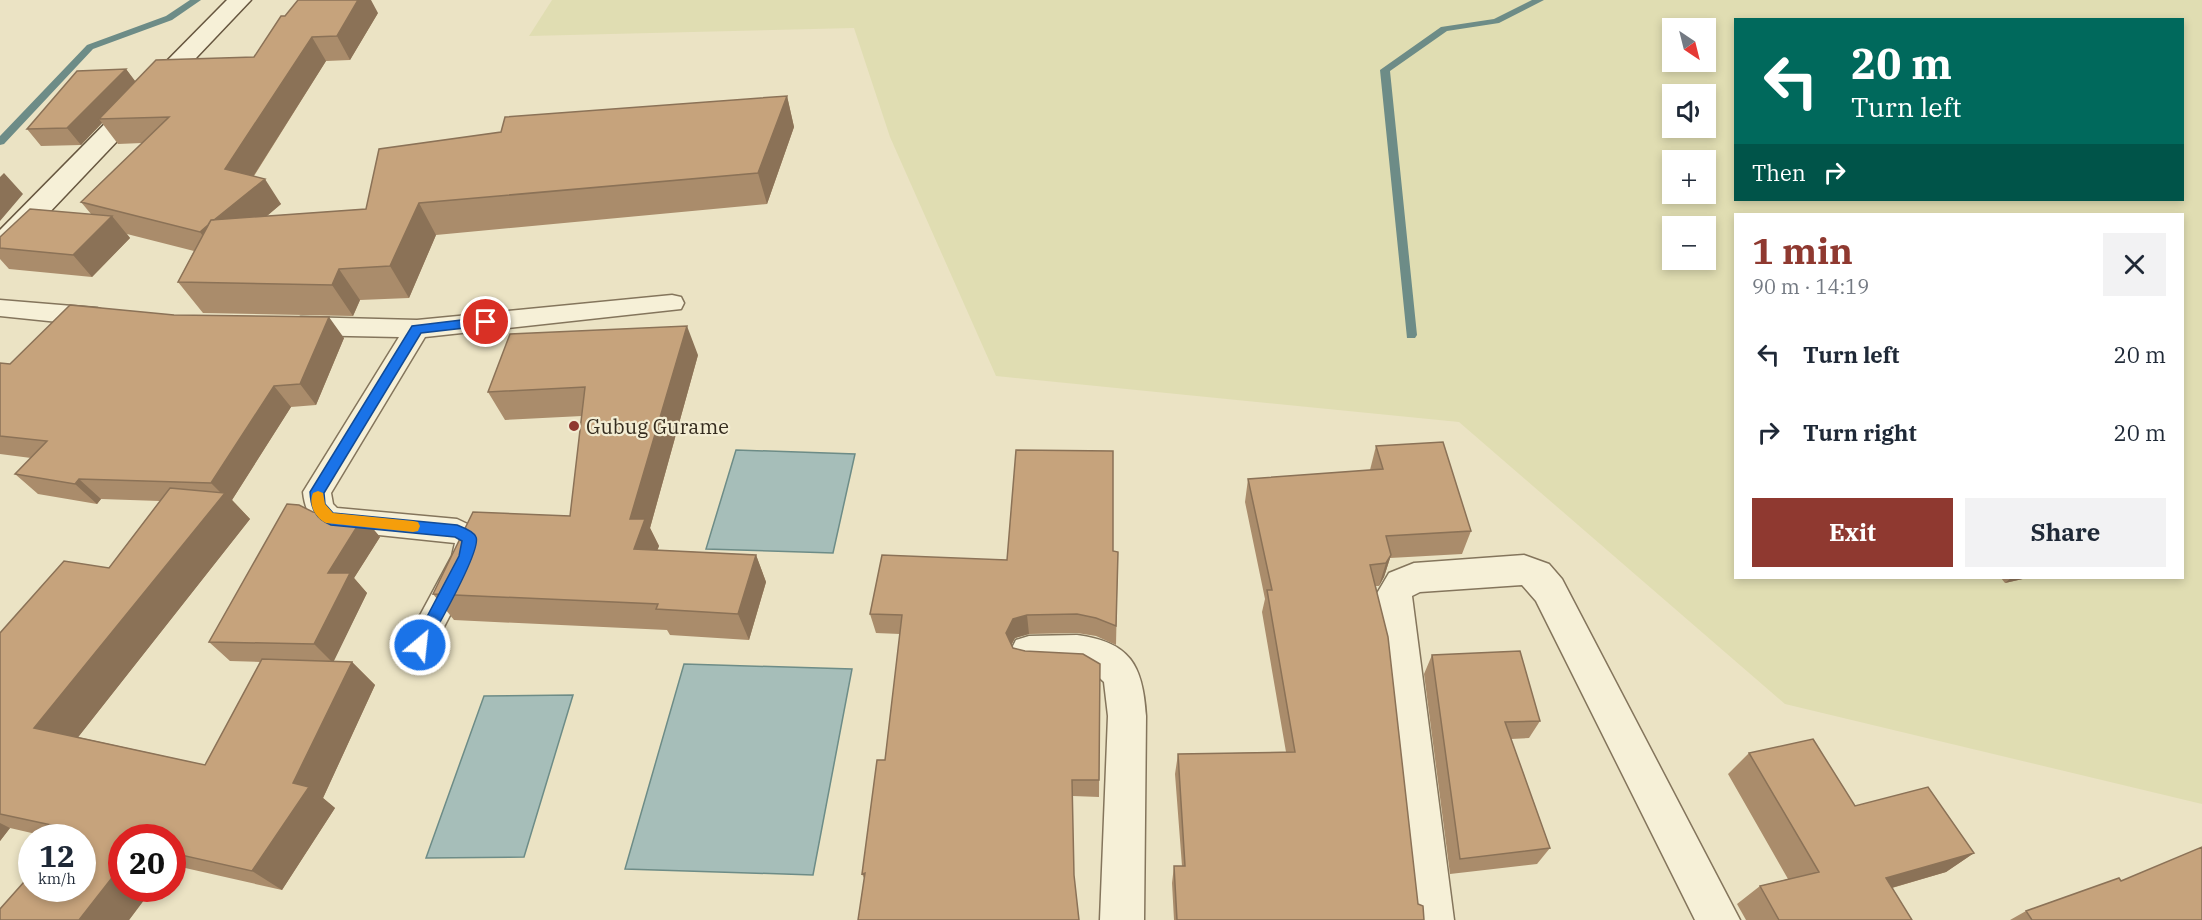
<!DOCTYPE html>
<meta charset="utf-8">
<style>
:root{--surface:#fff;--page:#f2f2f3;--text:#1f2937;--muted:#747a83;--accent:#8f3930}
body{margin:0;font-family:"IBM Plex Serif",serif;background:var(--page);color:var(--text);height:100vh;display:flex;flex-direction:column;font-size:22px;white-space:nowrap}
*{box-sizing:border-box;margin:0}
p{font-size:20px;color:var(--muted)}
.icon{flex:none;width:33px;height:33px;fill:none;stroke:currentColor;stroke-width:2;stroke-linecap:round;stroke-linejoin:round}
.map{position:relative;flex:1;overflow:hidden}
.details{position:absolute;left:1734px;top:213px;width:450px;height:366px;display:flex;flex-direction:column;background:var(--surface);border-radius:0px;box-shadow:0 3px 9px #0003}
.details>*{flex:none}
.hud{position:absolute;left:1734px;top:18px;width:450px;height:183px;border-radius:0px;box-shadow:0 3px 9px #0003;background:#00695c;color:#fff;overflow:hidden}
.needle{width:39px;rotate:145deg}
.controls{position:absolute;left:1662px;top:18px;display:grid;gap:12px}
.controls a{display:grid;place-items:center;width:54px;height:54px;border-radius:0px;background:var(--surface);box-shadow:0 3px 9px #0003;font-size:30px}
.speed{position:absolute;left:18px;top:824px;display:flex;gap:12px;font-size:30px;font-weight:700;text-align:center}
.speed>*{display:grid;place-content:center;width:78px;height:78px;border-radius:50%;background:var(--surface);box-shadow:0 3px 9px #0003;line-height:1}
.speed small{font-size:15px;font-weight:400}
.speed .limit{border:9px solid #d22;background:#fff;color:#111}
.pin{position:absolute;display:grid;place-items:center;width:51px;height:51px;color:#fff;margin:-26px;border:3px solid #fff;border-radius:50%;box-shadow:0 2px 6px #0007}
.me{position:absolute;width:66px;margin:-33px;rotate:28deg;stroke-linejoin:round;filter:drop-shadow(0 0 4px #0008)}
.turn{display:flex;align-items:center;gap:21px;height:126px;padding:0 18px;font-size:27px}
.turn .icon{width:78px;height:78px;stroke-width:2.5}
.turn b{display:block;font-size:42px;line-height:51px}
.then{display:flex;align-items:center;height:57px;padding:0 18px;background:#0003;gap:12px;font-size:22px}
.round{display:grid;place-items:center;flex:none;width:63px;height:63px;border-radius:0px;background:var(--page)}
.head{display:flex;align-items:center;justify-content:space-between;height:102px;padding:0 18px}
h1{font-size:36px;font-weight:700;line-height:45px;color:var(--accent)}
.primary-button{display:flex;gap:12px;margin-top:auto;padding:12px 18px}
.primary-button a{flex:1;height:69px;border-radius:0px;background:var(--accent);color:#fff;font-size:24px;font-weight:700;line-height:69px;text-align:center}
.primary-button a+a{background:var(--page);color:var(--text)}
ul{padding:0;list-style:none}
li{display:flex;align-items:center;gap:18px;height:78px;padding:0 18px}
li div{flex:1}
li b{display:block;font-size:22px}
li em{font-style:normal}
.map>svg:first-child{display:block}
.farmland{fill:#e0ddb2;fill-rule:evenodd}
.water{fill:#a6beb9;stroke:#6d8c87;stroke-width:1.5}
.lines{fill:none;stroke-linecap:round;stroke-linejoin:round}
.stream{fill:#6d8c87;fill-rule:evenodd}
.service-casing{stroke:#84755c;stroke-width:3}
.minor-casing{stroke:#84755c;stroke-width:3}
.secondary-casing{stroke:#66563f;stroke-width:3}
.service{fill:#f6f0d7;fill-rule:evenodd}
.minor{fill:#f6f0d7;fill-rule:evenodd}
.secondary{fill:#f6f0d7;fill-rule:evenodd}
.wall{fill:#aa8c6b}
.shaded-wall{fill:#8b7257}
.building{fill:#c6a37c;stroke:#8b7257;stroke-width:1.5}
.route{fill:#1a73e8;stroke:#114b97;stroke-width:1.5}
.slow{fill:#f59e0b}
.poi-dot{fill:#8f3930;stroke:#f3edd3;stroke-width:2}
.labels{text-anchor:middle;dominant-baseline:central;stroke-width:4.5;stroke-linejoin:round;paint-order:stroke}
.poi-label{font-size:20px;fill:#352c1f;stroke:#f3edd3;text-anchor:start}
</style>
<div class="map">
<svg width="2202" height="920" viewBox="0 0 2202 920">
<rect width="100%" height="100%" fill="#ebe3c4"/>
<path class="farmland" d="M 552,0 L 2202,0 L 2202,804 L 1785,704 L 1459,422 L 996,376 L 890,137 L 854,28 L 529,36 ZM 1736,20 L 2182,20 L 2182,200 L 1736,200 ZM 1672,28 L 1706,28 L 1706,62 L 1672,62 ZM 1672,94 L 1706,94 L 1706,128 L 1672,128 ZM 1672,160 L 1706,160 L 1706,194 L 1672,194 ZM 1736,214 L 2182,214 L 2182,578 L 1736,578 ZM 1672,226 L 1706,226 L 1706,260 L 1672,260 Z"/>
<path class="water" d="M 736,450 L 855,454 L 833,553 L 706,549 Z
M 684,664 L 852,669 L 813,875 L 625,869 Z
M 573,695 L 524,857 L 426,858 L 484,696 Z"/>
<g class="lines">
<path class="stream" d="M 190,0 L 201,0 L 172,20 L 93,49 L 4,144 L 0,145 L 0,136 L 87,45 L 166,16 Z
M 1532,0 L 1544,0 L 1499,23 L 1447,31 L 1390,71 L 1417,335 L 1415,338 L 1407,338 L 1380,70 L 1441,27 L 1494,19 Z"/>
<defs>
<path id="service" d="M 672,295 L 681,297 L 684,303 L 681,309 L 425,337 L 331,493 L 333,504 L 337,508 L 457,519 L 480,530 L 484,538 L 480,557 L 430,654 L 419,658 L 408,654 L 404,645 L 452,556 L 455,543 L 331,530 C 312,524 305,511 303,492 L 399,337 L 301,335 L 292,332 L 289,326 L 292,320 L 301,317 L 417,320 Z
M 0,300 L 97,308 L 106,311 L 109,317 L 106,323 L 97,326 L 0,316 Z"/>
<path id="minor" d="M 1524,555 L 1549,564 L 1562,579 L 1740,920 L 1695,920 L 1536,601 L 1522,585 L 1420,592 L 1412,596 L 1454,920 L 1410,920 L 1376,595 L 1389,573 L 1414,563 Z
M 1077,635 C 1130,642 1143,665 1146,716 L 1144,920 L 1100,920 L 1108,716 L 1104,682 C 1080,656 1046,675 1016,664 L 1010,652 L 1016,640 L 1029,636 Z"/>
<path id="secondary" d="M 227,0 L 251,0 L 10,254 L 0,256 L 0,230 Z"/>
</defs>
<use href="#service" class="service-casing"/>
<use href="#minor" class="minor-casing"/>
<use href="#secondary" class="secondary-casing"/>
<use href="#service" class="service"/>
<use href="#minor" class="minor"/>
<use href="#secondary" class="secondary"/>
</g>
<path class="wall" d="M 378,13 L 350,60 L 326,61 L 254,176 L 281,204 L 267,216 L 366,209 L 787,96 L 794,127 L 767,204 L 436,235 L 409,298 L 360,300 L 353,316 L 203,313 L 178,282 L 194,251 L 127,234 L 130,238 L 92,277 L 9,269 L 0,259 L 0,237 L 91,214 L 81,202 L 142,143 L 118,144 L 102,123 L 81,145 L 41,146 L 27,129 L 126,69 L 135,82 L 254,57 Z
M 344,338 L 316,405 L 291,407 L 232,500 L 250,519 L 78,737 L 205,765 L 261,662 L 230,661 L 209,642 L 313,512 L 363,517 L 380,537 L 354,578 L 367,593 L 333,661 L 352,662 L 375,685 L 323,798 L 335,808 L 282,890 L 172,865 L 172,837 L 122,837 L 122,888 L 153,888 L 129,920 L 0,920 L 82,837 L 49,837 L 10,828 L 0,841 L 0,633 L 109,568 L 160,501 L 101,499 L 97,504 L 38,494 L 15,474 L 31,458 L 0,454 L 0,363 L 10,364 Z
M 698,355 L 650,528 L 659,546 L 657,550 L 756,555 L 766,582 L 749,640 L 670,635 L 667,630 L 454,620 L 433,594 L 570,516 L 582,416 L 505,420 L 488,392 Z
M 1376,446 L 1471,531 L 1462,554 L 1390,558 L 1384,577 L 1379,586 L 1376,586 L 1418,904 L 1424,920 L 1174,920 L 1172,883 L 1174,866 L 1182,866 L 1175,774 L 1178,754 L 1286,752 L 1262,612 L 1265,599 L 1245,502 L 1248,479 L 1370,470 Z
M 1113,551 L 1118,552 L 1116,645 L 1096,636 L 1077,633 L 1029,634 L 1015,638 L 1012,644 L 1013,648 L 1025,651 L 1100,664 L 1099,797 L 1073,796 L 864,878 L 862,874 L 885,760 L 900,634 L 876,633 L 870,614 L 1007,560 Z
M 2001,578 L 2027,578 L 2005,583 Z
M 1432,655 L 1540,721 L 1529,738 L 1511,739 L 1550,848 L 1537,864 L 1450,874 L 1424,674 Z
M 1749,753 L 1855,806 L 1974,853 L 1946,872 L 1892,888 L 1912,920 L 1746,920 L 1737,904 L 1760,886 L 1788,879 L 1728,774 Z
M 2121,881 L 2202,920 L 2010,920 L 2026,911 Z"/>
<path class="shaded-wall" d="M 358,0 L 371,0 L 378,13 L 350,60 L 337,36 Z
M 312,37 L 326,61 L 242,194 L 225,169 Z
M 126,69 L 139,86 L 99,119 L 102,123 L 81,145 L 67,128 Z
M 787,96 L 794,127 L 767,204 L 758,173 Z
M 4,173 L 23,194 L 0,221 L 0,177 Z
M 265,179 L 281,204 L 218,257 L 200,232 Z
M 419,203 L 436,235 L 409,298 L 390,266 Z
M 112,216 L 130,238 L 92,277 L 73,255 Z
M 339,269 L 360,300 L 353,316 L 332,285 Z
M 329,317 L 344,338 L 316,405 L 300,384 Z
M 687,326 L 698,355 L 650,528 L 659,546 L 648,576 L 634,549 L 630,519 Z
M 274,386 L 291,407 L 232,500 L 250,519 L 68,750 L 34,728 L 223,495 L 211,483 Z
M 79,479 L 101,499 L 97,504 L 75,484 Z
M 363,517 L 380,537 L 354,578 L 367,593 L 333,663 L 314,644 L 328,573 Z
M 756,555 L 766,582 L 749,640 L 738,614 Z
M 1391,555 L 1384,577 L 1379,586 L 1386,563 Z
M 2011,578 L 2027,578 L 2005,583 Z
M 1027,615 L 1029,634 L 1015,638 L 1008,651 L 1006,633 L 1013,619 Z
M 352,662 L 375,685 L 323,798 L 335,808 L 282,890 L 252,871 L 293,783 Z
M 0,823 L 10,828 L 0,841 Z
M 1974,853 L 1946,872 L 1860,897 L 1886,878 Z
M 122,865 L 122,888 L 153,888 L 129,920 L 79,920 Z"/>
<path class="building" d="M 298,0 L 358,0 L 337,36 L 312,37 L 225,169 L 265,179 L 214,220 L 211,220 L 208,225 L 200,232 L 81,202 L 169,117 L 99,119 L 156,60 L 254,57 L 281,16 L 285,16 Z
M 126,69 L 67,128 L 27,129 L 77,71 Z
M 787,96 L 758,173 L 419,203 L 390,266 L 339,269 L 332,285 L 178,282 L 211,220 L 366,209 L 379,149 L 501,132 L 505,117 Z
M 30,209 L 112,216 L 73,255 L 0,248 L 0,237 Z
M 70,305 L 174,315 L 329,317 L 300,384 L 274,386 L 211,483 L 79,479 L 75,484 L 15,474 L 47,441 L 0,436 L 0,363 L 10,364 Z
M 687,326 L 630,519 L 645,519 L 634,549 L 756,555 L 738,614 L 656,609 L 658,604 L 433,594 L 473,512 L 570,516 L 585,387 L 488,392 L 510,334 Z
M 1443,442 L 1471,531 L 1386,536 L 1391,555 L 1386,563 L 1370,565 L 1388,637 L 1418,904 L 1423,906 L 1424,920 L 1177,920 L 1174,866 L 1185,866 L 1178,754 L 1295,752 L 1267,590 L 1272,590 L 1248,479 L 1383,469 L 1376,446 Z
M 1016,450 L 1113,451 L 1113,551 L 1118,552 L 1116,626 L 1096,618 L 1077,614 L 1027,615 L 1013,619 L 1006,633 L 1013,648 L 1025,651 L 1083,654 L 1100,664 L 1099,780 L 1072,780 L 1074,875 L 1079,920 L 858,920 L 865,873 L 862,874 L 877,760 L 885,760 L 902,615 L 870,614 L 882,555 L 1007,560 Z
M 170,488 L 225,493 L 34,728 L 205,765 L 262,659 L 352,662 L 293,783 L 309,787 L 252,871 L 172,853 L 172,837 L 122,837 L 122,865 L 79,920 L 0,920 L 0,909 L 32,873 L 32,888 L 82,888 L 82,837 L 64,837 L 70,829 L 0,814 L 0,633 L 64,561 L 109,568 Z
M 287,504 L 299,505 L 313,512 L 363,517 L 328,573 L 350,573 L 314,644 L 209,642 Z
M 1520,651 L 1540,721 L 1505,722 L 1550,848 L 1460,859 L 1432,655 Z
M 1813,739 L 1855,806 L 1928,787 L 1974,853 L 1886,878 L 1912,920 L 1779,920 L 1760,886 L 1819,872 L 1749,753 Z
M 2202,847 L 2202,920 L 2032,920 L 2026,911 L 2119,878 L 2121,881 Z"/>
<path class="route" d="M 486,317 L 493,322 L 491,325 L 421,333 L 324,493 L 325,504 L 333,513 L 457,525 C 462,527 474,531 476,537 C 482,550 434,633 425,649 L 420,651 L 414,649 L 412,645 L 459,556 L 462,541 L 455,537 L 331,525 C 315,519 311,508 310,492 L 412,326 Z"/>
<path class="slow" d="M 318,491 L 323,493 L 325,504 L 333,513 L 413,521 L 418,522 L 420,526 L 418,531 L 413,532 L 326,523 C 315,518 308,504 313,493 Z"/>
<circle class="poi-dot" cx="574" cy="426" r="6"/>
<g class="labels">
<g class="poi-label">
<text x="586" y="426">Gubug Gurame</text>
</g>
</g>
</svg>
<div class="controls">
<a><svg class="needle" viewBox="-14 -14 28 28"><path d="M0-13l5 13h-10z" fill="#e53935"/><path d="M0 13l5-13h-10z" fill="#747a83"/></svg></a>
<a><svg class="icon" aria-label="sound" viewBox="0 0 24 24"><path d="M4 9h4l5-4v14l-5-4H4zM17 9q2 3 0 6"/></svg></a>
<a>+</a>
<a>−</a>
</div>
<div class="speed"><div>12<small>km/h</small></div><div class="limit">20</div></div>
<div class="pin" style="left:486px;top:322px;background:#d93025"><svg class="icon" aria-label="arrive" viewBox="0 0 24 24"><path d="M6 21V4h12l-3 4 3 4H6"/></svg></div>
<svg class="me" style="left:420px;top:645px" viewBox="-20 -20 40 40"><circle r="17" fill="#1a73e8" stroke="#fff" stroke-width="3"/><path d="M0-11L8 9 0 5-8 9z" fill="#fff"/></svg>
<div class="hud">
<div class="turn"><svg class="icon" aria-label="left" viewBox="0 0 24 24"><path d="M17 20v-9H6M10 6l-5 5 5 5"/></svg><div><b>20 m</b>Turn left</div></div>
<div class="then">Then<svg class="icon" aria-label="right" viewBox="0 0 24 24"><path d="M7 20v-9h11M14 6l5 5-5 5"/></svg></div>
</div>
<section class="details">
<div class="head"><div><h1>1 min</h1><p>90 m · 14:19</p></div><a class="round"><svg class="icon" aria-label="close" viewBox="0 0 24 24"><path d="M6 6l12 12M18 6L6 18"/></svg></a></div>
<ul>
<li><svg class="icon" aria-label="left" viewBox="0 0 24 24"><path d="M17 20v-9H6M10 6l-5 5 5 5"/></svg><div><b>Turn left</b></div><em>20 m</em></li>
<li><svg class="icon" aria-label="right" viewBox="0 0 24 24"><path d="M7 20v-9h11M14 6l5 5-5 5"/></svg><div><b>Turn right</b></div><em>20 m</em></li>
</ul>
<div class="primary-button"><a>Exit</a><a>Share</a></div>
</section>
</div>
